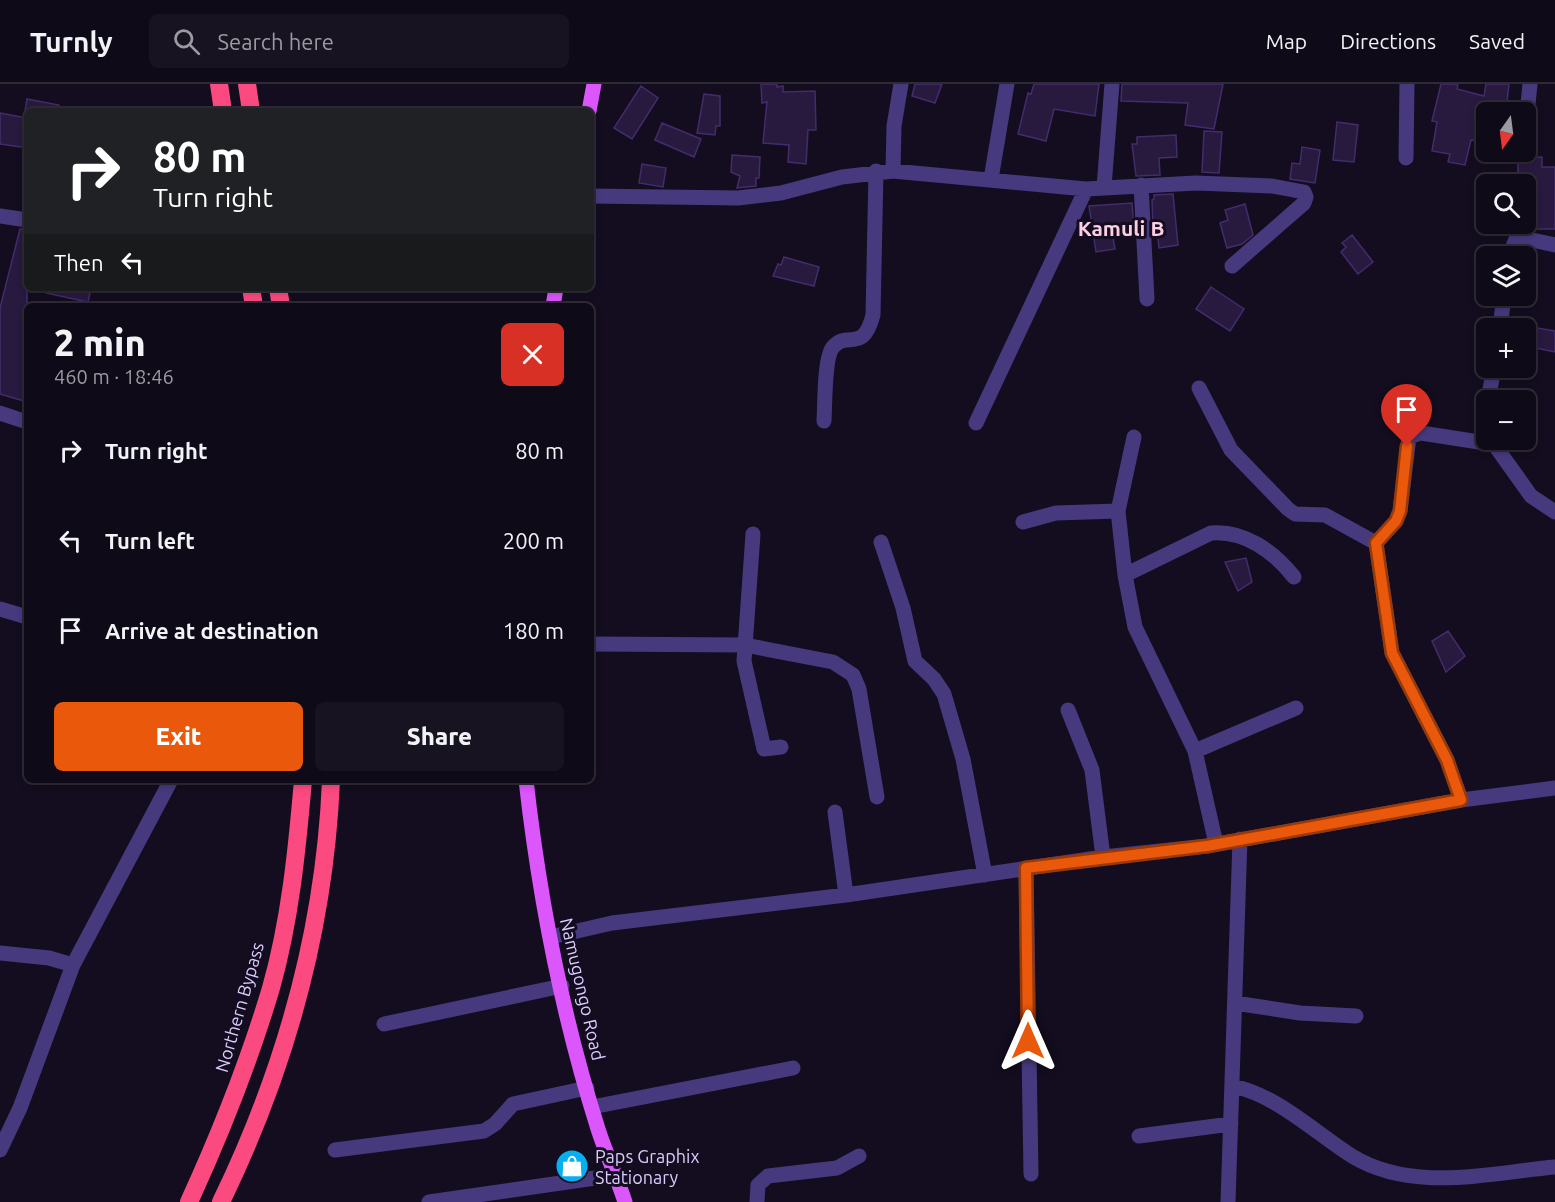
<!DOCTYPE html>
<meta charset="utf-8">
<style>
:root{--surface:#0e0a17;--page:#171320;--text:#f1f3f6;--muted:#9b9aa1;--line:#2e2b36;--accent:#ea580c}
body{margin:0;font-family:Ubuntu,sans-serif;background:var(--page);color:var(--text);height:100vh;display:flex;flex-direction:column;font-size:22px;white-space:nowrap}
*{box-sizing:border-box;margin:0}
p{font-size:20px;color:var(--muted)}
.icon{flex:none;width:33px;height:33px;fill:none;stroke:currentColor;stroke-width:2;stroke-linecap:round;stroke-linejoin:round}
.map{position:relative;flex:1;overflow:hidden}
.drawer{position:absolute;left:24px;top:219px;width:570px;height:480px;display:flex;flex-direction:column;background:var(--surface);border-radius:9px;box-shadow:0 3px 9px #0003,0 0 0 2px var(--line)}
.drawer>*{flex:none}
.hud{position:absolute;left:24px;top:24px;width:570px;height:183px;border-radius:9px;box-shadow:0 3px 9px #0003,0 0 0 2px var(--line);background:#202124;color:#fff;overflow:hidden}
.needle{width:39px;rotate:194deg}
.fabs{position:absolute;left:1476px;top:18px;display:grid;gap:12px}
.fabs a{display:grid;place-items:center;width:60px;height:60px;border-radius:9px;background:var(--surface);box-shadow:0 3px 9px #0003,0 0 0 2px var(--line);font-size:30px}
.pin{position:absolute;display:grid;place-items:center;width:51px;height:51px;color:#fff;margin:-62px -26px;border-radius:50% 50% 50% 0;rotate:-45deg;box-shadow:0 0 6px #0007}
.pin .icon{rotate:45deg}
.me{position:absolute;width:66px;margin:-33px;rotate:0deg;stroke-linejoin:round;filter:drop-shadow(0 0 4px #0008)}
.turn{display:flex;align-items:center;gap:21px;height:126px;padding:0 30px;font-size:27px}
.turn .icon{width:78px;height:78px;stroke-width:2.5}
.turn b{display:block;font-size:42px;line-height:51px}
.then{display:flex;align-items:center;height:57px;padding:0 30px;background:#0003;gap:12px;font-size:22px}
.round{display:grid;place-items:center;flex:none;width:63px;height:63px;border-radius:9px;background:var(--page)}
.summary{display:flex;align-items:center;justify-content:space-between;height:102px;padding:0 30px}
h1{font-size:36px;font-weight:800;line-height:45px}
.button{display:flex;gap:12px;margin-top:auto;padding:12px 30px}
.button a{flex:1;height:69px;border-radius:9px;background:var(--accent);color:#fff;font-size:24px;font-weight:800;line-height:69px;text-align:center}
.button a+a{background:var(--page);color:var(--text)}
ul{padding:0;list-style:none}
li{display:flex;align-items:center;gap:18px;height:90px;padding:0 30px}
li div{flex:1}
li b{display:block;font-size:22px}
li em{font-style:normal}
header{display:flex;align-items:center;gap:36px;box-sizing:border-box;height:84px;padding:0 30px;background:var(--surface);border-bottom:2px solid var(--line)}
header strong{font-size:28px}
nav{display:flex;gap:33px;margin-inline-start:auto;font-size:21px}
.search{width:420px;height:54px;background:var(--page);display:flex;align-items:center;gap:15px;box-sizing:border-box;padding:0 21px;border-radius:9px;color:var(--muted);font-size:22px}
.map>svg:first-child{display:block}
.building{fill:#28193f;stroke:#432c6b;stroke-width:1.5}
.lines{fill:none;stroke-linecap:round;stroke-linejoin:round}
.minor{stroke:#47397d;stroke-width:15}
.major{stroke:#db56fb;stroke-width:15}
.highway{stroke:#fb4a7f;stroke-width:18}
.route-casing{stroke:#983908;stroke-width:15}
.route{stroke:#ea580c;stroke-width:10}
.labels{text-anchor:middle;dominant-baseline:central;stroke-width:6;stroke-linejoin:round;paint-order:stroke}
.street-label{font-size:18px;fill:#daccfe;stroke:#130d1f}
.poi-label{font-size:18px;fill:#daccfe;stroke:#130d1f;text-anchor:start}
.quarter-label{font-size:21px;font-weight:bold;fill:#fecee4;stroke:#130d1f}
</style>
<header>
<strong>Turnly</strong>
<div class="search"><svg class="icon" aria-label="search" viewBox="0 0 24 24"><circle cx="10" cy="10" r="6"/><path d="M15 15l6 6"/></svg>Search here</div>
<nav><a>Map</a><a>Directions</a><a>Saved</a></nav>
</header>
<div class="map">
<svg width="1555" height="1118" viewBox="0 0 1555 1118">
<rect width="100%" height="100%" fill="#130d1f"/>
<path class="building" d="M 761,0 L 777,0 L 777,3 L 783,2 L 783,8 L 815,7 L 816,46 L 808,46 L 806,80 L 788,78 L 789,61 L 763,59 L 767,18 L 762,19 Z
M 915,0 L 942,0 L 935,19 L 912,12 Z
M 1034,0 L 1099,0 L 1095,32 L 1054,25 L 1046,57 L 1018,50 L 1028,9 L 1031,10 Z
M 1122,0 L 1223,0 L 1214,45 L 1185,41 L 1188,19 L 1121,17 Z
M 1441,0 L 1458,0 L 1457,5 L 1484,12 L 1486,0 L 1509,0 L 1506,28 L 1486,24 L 1486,59 L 1471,56 L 1465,81 L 1448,78 L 1450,70 L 1432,67 L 1437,38 L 1432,37 Z
M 641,2 L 658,14 L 632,55 L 614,44 Z
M 704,10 L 720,12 L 720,42 L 716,42 L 715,51 L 697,49 Z
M 27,15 L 59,21 L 59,27 L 25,27 Z
M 0,29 L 27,34 L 27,64 L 0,60 Z
M 1337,38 L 1358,41 L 1354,78 L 1333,76 Z
M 662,39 L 701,55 L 694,73 L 655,56 Z
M 1204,47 L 1222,48 L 1219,89 L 1202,88 Z
M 1176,51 L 1177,73 L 1159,74 L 1160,91 L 1136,92 L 1132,60 L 1137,60 L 1137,53 Z
M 1302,63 L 1320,66 L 1315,99 L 1290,95 L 1292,79 L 1300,80 Z
M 732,71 L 760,73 L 759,94 L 756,94 L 756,102 L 737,104 L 740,92 L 731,88 Z
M 1542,73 L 1542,83 L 1555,83 L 1555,145 L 1526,145 L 1526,100 L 1518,100 L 1518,74 Z
M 642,80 L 666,84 L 663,103 L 639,99 Z
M 1173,110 L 1178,161 L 1159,164 L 1157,144 L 1153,144 L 1152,116 L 1154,115 L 1154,111 Z
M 1132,119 L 1134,148 L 1128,148 L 1129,152 L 1113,154 L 1115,165 L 1096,168 L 1089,122 Z
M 1245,120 L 1253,151 L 1242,160 L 1227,164 L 1220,139 L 1228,136 L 1225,126 Z
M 20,145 L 27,146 L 27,318 L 0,310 L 0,224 Z
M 1352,151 L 1373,178 L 1358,190 L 1341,168 L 1346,163 L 1342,159 Z
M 784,173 L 819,183 L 814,202 L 773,192 L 778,180 L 781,181 Z
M 1211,203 L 1244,225 L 1230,247 L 1196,225 Z
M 46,204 L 91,204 L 88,218 L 46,209 Z
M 1526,242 L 1555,247 L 1555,268 L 1526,262 Z
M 1246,474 L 1252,498 L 1238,507 L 1225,478 Z
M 1448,547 L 1465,572 L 1446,588 L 1432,557 Z"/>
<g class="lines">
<path class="minor" d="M 1526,40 L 1530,0
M 1406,74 L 1407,0
M 893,87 L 894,42 L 901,0
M 991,95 L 1007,0
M 1141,101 L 1147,215
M 1104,103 L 1112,0
M 591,112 L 738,114 L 781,109 L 842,93 L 893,87 L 1086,105 L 1196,99 L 1272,102 L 1304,108 L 1306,113 L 1304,119 L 1232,182
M 0,132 L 27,136
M 1509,172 L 1516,155 L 1532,156 L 1555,161
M 1500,244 L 1504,212
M 1199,304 L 1231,366 L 1288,425 L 1295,430 L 1325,431 L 1376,459
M 1488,316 L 1494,284
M 0,329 L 27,338
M 824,337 C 825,322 824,273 833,263 C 848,246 863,270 873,231 L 876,87
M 976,339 L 1086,105
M 1491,356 L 1531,412 L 1555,428
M 1023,438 L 1056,429 L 1118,427
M 753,450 L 744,577 L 764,665 L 781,663
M 881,458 L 903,524 L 915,577 L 934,595 L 944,610 L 963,675 L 985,791
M 1125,491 L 1118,427 L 1134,353
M 0,525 L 27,533
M 591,560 L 745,561 L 833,578 L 853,591 L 859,605 L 877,713
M 1068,626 L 1092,686 L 1103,773
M 1195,667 L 1296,624
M 1461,716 L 1447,676 L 1392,569 L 1376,459 L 1396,437 L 1400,427 L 1409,353 L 1421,349 L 1492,360
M 835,728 L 846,811
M 1216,760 L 1195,667 L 1135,543 L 1125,491 L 1211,449 C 1245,446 1274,468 1294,493
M 1026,784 L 1031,1090
M 551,853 L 612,839 L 846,811 L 1103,773 L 1207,762 L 1461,716 L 1555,704
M 0,869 L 49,874 L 73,881
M 1235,919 L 1300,929 L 1356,932
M 384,940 L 562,902
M 1233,1002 C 1278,1012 1313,1047 1352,1072 C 1412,1109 1489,1089 1555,1083
M 592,1023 L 793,984
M 1139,1052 L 1231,1040
M 0,1066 L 20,1024 L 73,881 L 171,696
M 335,1066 L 484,1047 L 495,1040 L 513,1020 L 587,1004
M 429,1118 L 616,1091
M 757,1118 L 758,1101 L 768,1092 L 837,1084 L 859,1072
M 1228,1118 L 1240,755"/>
<path class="major" d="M 589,27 L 594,0
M 553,222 L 556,204
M 526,696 C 539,812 563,934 598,1045 C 606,1070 617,1093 625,1118"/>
<path class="highway" d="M 219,0 L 223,27
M 247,0 L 251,27
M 251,204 L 254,222
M 278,204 L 281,222
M 189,1118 C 221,1048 249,978 271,904 C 290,837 297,766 303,696
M 221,1118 C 285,986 325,843 331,696"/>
</g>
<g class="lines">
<defs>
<path id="route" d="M 1028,957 L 1026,784 L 1207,762 L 1461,716 L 1447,676 L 1392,569 L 1376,459 L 1396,437 L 1400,427 L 1407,362"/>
</defs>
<use href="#route" class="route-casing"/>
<use href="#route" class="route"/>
</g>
<defs>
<symbol id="shop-disc" viewBox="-11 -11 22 22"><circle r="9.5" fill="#06aff0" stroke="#130d1f"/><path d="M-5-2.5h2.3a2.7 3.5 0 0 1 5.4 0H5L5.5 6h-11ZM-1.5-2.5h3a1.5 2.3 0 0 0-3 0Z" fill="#fff"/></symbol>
</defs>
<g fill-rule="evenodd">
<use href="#shop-disc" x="553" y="1063" width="38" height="38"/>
</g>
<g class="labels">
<g class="street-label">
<text transform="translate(583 905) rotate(77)">Namugongo Road</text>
<text transform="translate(239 923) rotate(-74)">Northern Bypass</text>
</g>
<g class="poi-label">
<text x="595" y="1072">Paps Graphix<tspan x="595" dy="21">Stationary</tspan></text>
</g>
<g class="quarter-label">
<text x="1121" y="144">Kamuli B</text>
</g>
</g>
</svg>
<div class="fabs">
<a><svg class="needle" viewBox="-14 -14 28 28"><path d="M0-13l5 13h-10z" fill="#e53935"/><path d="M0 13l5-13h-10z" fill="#9b9aa1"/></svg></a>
<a><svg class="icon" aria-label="search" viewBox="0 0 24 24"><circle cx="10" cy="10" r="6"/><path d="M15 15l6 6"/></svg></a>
<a><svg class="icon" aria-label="layers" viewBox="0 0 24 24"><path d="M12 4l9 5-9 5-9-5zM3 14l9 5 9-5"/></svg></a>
<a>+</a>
<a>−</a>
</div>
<div class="pin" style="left:1407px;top:362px;background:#d93025"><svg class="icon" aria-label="arrive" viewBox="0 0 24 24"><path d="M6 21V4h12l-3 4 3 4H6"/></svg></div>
<svg class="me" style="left:1028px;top:957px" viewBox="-20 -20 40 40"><path d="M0-17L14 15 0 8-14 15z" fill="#ea580c" stroke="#fff" stroke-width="4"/></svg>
<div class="hud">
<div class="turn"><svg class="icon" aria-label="right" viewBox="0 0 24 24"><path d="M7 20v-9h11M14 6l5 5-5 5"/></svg><div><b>80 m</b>Turn right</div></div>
<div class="then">Then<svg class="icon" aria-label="left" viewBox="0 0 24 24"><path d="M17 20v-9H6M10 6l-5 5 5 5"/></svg></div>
</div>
<section class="drawer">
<div class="summary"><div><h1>2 min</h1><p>460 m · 18:46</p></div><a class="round" style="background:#d93025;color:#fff"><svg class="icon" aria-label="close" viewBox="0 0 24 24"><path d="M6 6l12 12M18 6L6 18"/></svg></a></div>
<ul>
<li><svg class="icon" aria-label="right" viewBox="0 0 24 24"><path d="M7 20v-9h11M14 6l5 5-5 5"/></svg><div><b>Turn right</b></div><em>80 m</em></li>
<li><svg class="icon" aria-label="left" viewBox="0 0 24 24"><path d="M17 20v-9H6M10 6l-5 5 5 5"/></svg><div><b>Turn left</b></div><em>200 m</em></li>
<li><svg class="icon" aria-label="arrive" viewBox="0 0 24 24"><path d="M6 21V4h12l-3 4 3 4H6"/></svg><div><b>Arrive at destination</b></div><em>180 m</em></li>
</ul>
<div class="button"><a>Exit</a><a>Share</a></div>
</section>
</div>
